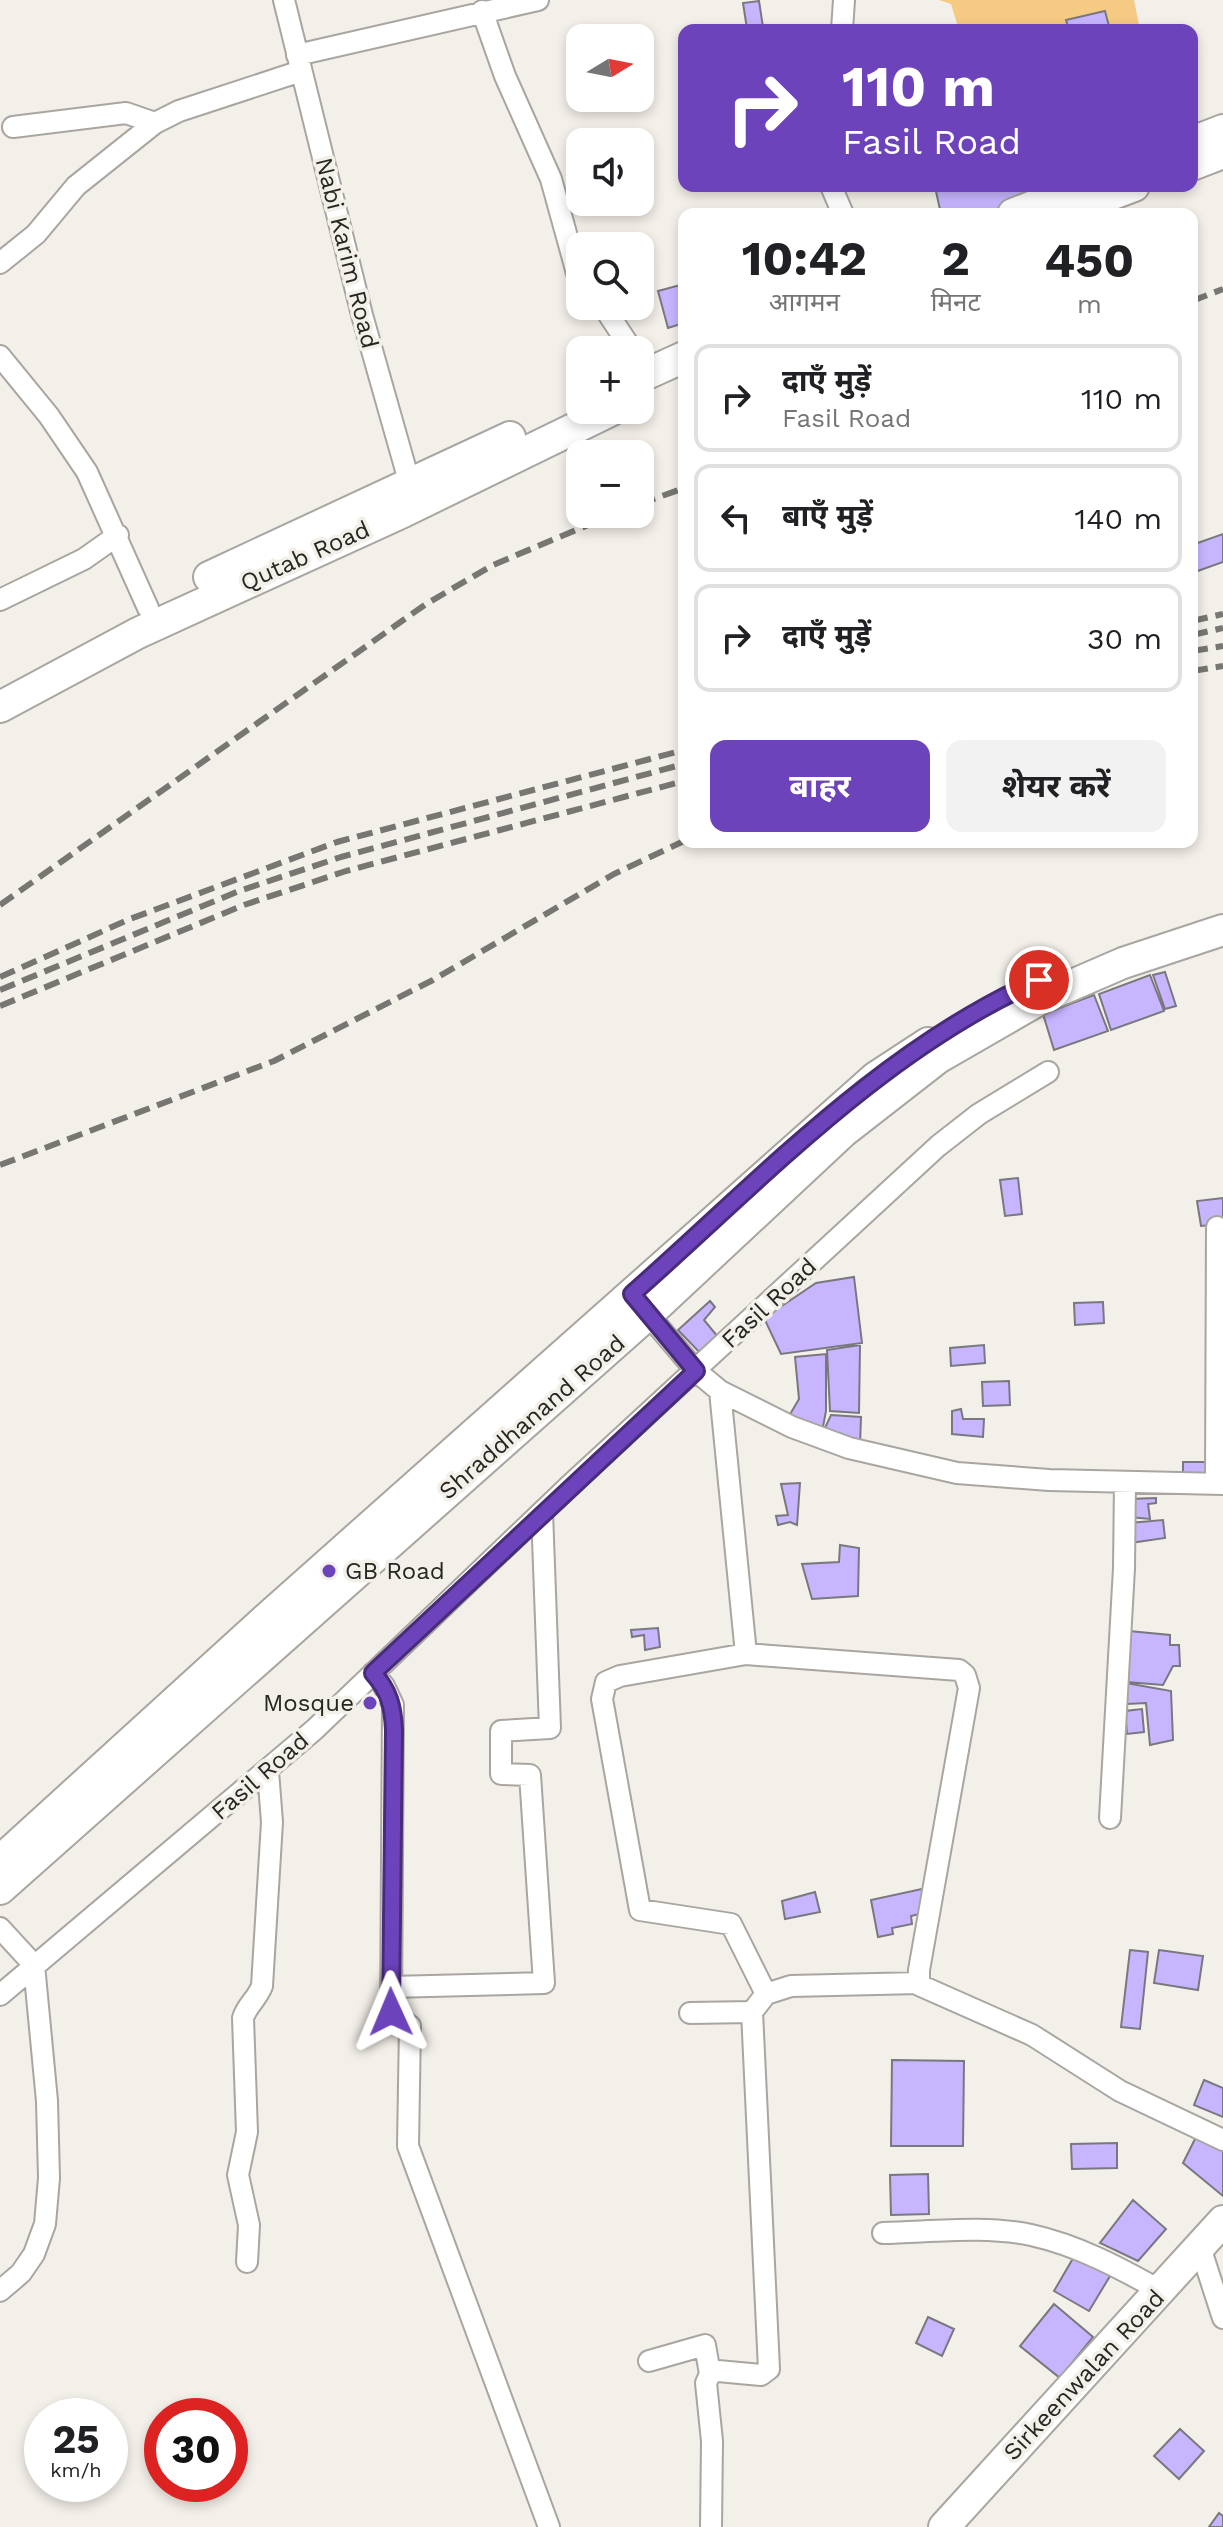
<!DOCTYPE html>
<html lang="hi">
<meta charset="utf-8">
<style>
:root{--surface:#fff;--page:#f2f2f2;--text:#202124;--muted:#757577;--line:#e0e0e0;--accent:#6d43bc}
body{margin:0;font-family:"Work Sans","Noto Sans Devanagari",sans-serif;background:var(--page);color:var(--text);height:100vh;display:flex;flex-direction:column;font-size:30px;white-space:nowrap}
*{box-sizing:border-box;margin:0}
p{font-size:26px;color:var(--muted)}
.icon{flex:none;width:44px;height:44px;fill:none;stroke:currentColor;stroke-width:2;stroke-linecap:round;stroke-linejoin:round}
.map{position:relative;flex:1;overflow:hidden}
.panel{position:absolute;left:678px;top:208px;width:520px;height:640px;display:flex;flex-direction:column;background:var(--surface);border-radius:16px;box-shadow:0 4px 12px #0003}
.panel>*{flex:none}
.hud{position:absolute;left:678px;top:24px;width:520px;height:168px;border-radius:16px;box-shadow:0 4px 12px #0003;background:#6d43bc;color:#fff;overflow:hidden}
.needle{width:52px;rotate:80deg}
.controls{position:absolute;left:566px;top:24px;display:grid;gap:16px}
.controls a{display:grid;place-items:center;width:88px;height:88px;border-radius:16px;background:var(--surface);box-shadow:0 4px 12px #0003;font-size:40px}
.speed{position:absolute;left:24px;top:2398px;display:flex;gap:16px;font-size:40px;font-weight:700;text-align:center}
.speed>*{display:grid;place-content:center;width:104px;height:104px;border-radius:50%;background:var(--surface);box-shadow:0 4px 12px #0003;line-height:1}
.speed small{font-size:20px;font-weight:400}
.speed .limit{border:12px solid #d22;background:#fff;color:#111}
.pin{position:absolute;display:grid;place-items:center;width:68px;height:68px;color:#fff;margin:-34px;border:4px solid #fff;border-radius:50%;box-shadow:0 2px 8px #0007}
.me{position:absolute;width:88px;margin:-44px;rotate:359deg;stroke-linejoin:round;filter:drop-shadow(0 0 6px #0008)}
.turn{display:flex;align-items:center;gap:28px;height:168px;padding:0 32px;font-size:36px}
.turn .icon{width:104px;height:104px;stroke-width:2.5}
.turn b{display:block;font-size:56px;line-height:68px}
.eta{display:flex;justify-content:space-evenly;align-items:center;height:136px;text-align:center}
.eta b{font-size:48px;font-weight:700;line-height:56px}
.cta{display:flex;gap:16px;margin-top:auto;padding:16px 32px}
.cta a{flex:1;height:92px;border-radius:16px;background:var(--accent);color:#fff;font-size:32px;font-weight:700;line-height:92px;text-align:center}
.cta a+a{background:var(--page);color:var(--text)}
ul{padding:0;list-style:none}
li{display:flex;align-items:center;gap:24px;height:108px;margin:0 16px 12px;padding:0 16px;border:4px solid var(--line);border-radius:16px}
li div{flex:1}
li b{display:block;font-size:30px}
li em{font-style:normal}
.map>svg:first-child{display:block}
.green{fill:#f5ca82}
.building{fill:#c7b6ff;stroke:#79787e;stroke-width:2}
.lines{fill:none;stroke-linecap:round;stroke-linejoin:round}
.street-casing{stroke:#a9a5a0;stroke-width:24}
.secondary-casing{stroke:#a9a5a0;stroke-width:34}
.street{stroke:#fff;stroke-width:20}
.secondary{stroke:#fff;stroke-width:30}
.rail{stroke:#787672;stroke-width:6;stroke-dasharray:16 8;stroke-linecap:butt}
.route-casing{stroke:#472c7a;stroke-width:20}
.route{stroke:#6d43bc;stroke-width:14}
.poi-dot{fill:#6d43bc;stroke:#f3efe9;stroke-width:3}
.labels{text-anchor:middle;dominant-baseline:central;stroke-width:7;stroke-linejoin:round;paint-order:stroke}
.street-label{font-size:24px;fill:#272623;stroke:#f3efe9}
.poi-label{font-size:24px;fill:#272623;stroke:#f3efe9;text-anchor:start}
</style>
<div class="map">
<svg width="1223" height="2527" viewBox="0 0 1223 2527">
<rect width="100%" height="100%" fill="#f3efe9"/>
<path class="green" d="M 939,0 L 1134,0 L 1140,30 L 959,30 L 951,4 Z"/>
<path class="building" d="M 759,1 L 763,27 L 747,29 L 743,3 Z
M 1105,11 L 1110,30 L 1069,30 L 1066,20 Z
M 1024,186 L 1029,207 L 997,214 L 941,214 L 935,187 Z
M 684,284 L 684,323 L 668,328 L 658,291 Z
M 1223,534 L 1223,562 L 1192,573 L 1192,545 Z
M 1165,972 L 1176,1006 L 1165,1009 L 1153,975 Z
M 1150,975 L 1164,1011 L 1111,1030 L 1099,994 Z
M 1094,995 L 1108,1031 L 1054,1050 L 1043,1014 Z
M 1018,1178 L 1022,1214 L 1005,1216 L 1000,1180 Z
M 1223,1198 L 1223,1224 L 1201,1226 L 1197,1201 Z
M 854,1277 L 862,1343 L 781,1354 L 764,1318 L 816,1283 Z
M 710,1301 L 715,1307 L 704,1320 L 718,1337 L 722,1331 L 726,1338 L 703,1356 L 678,1330 Z
M 1103,1302 L 1104,1323 L 1075,1325 L 1074,1303 Z
M 860,1345 L 859,1413 L 830,1411 L 827,1350 Z
M 984,1345 L 985,1363 L 951,1366 L 950,1348 Z
M 826,1354 L 826,1411 L 822,1432 L 789,1416 L 799,1399 L 795,1357 Z
M 1009,1381 L 1010,1405 L 983,1406 L 982,1382 Z
M 961,1409 L 963,1419 L 984,1419 L 983,1437 L 952,1434 L 952,1411 Z
M 831,1415 L 861,1417 L 860,1445 L 824,1430 Z
M 1183,1462 L 1215,1462 L 1214,1483 L 1183,1481 Z
M 800,1483 L 797,1525 L 790,1522 L 778,1525 L 776,1516 L 788,1515 L 781,1484 Z
M 1156,1498 L 1156,1503 L 1148,1504 L 1150,1519 L 1129,1517 L 1129,1499 Z
M 1163,1520 L 1165,1538 L 1130,1543 L 1129,1523 Z
M 840,1545 L 859,1548 L 858,1596 L 812,1599 L 802,1564 L 839,1562 Z
M 658,1628 L 660,1647 L 645,1650 L 644,1635 L 632,1637 L 631,1630 Z
M 1129,1631 L 1170,1635 L 1170,1645 L 1179,1645 L 1180,1666 L 1173,1666 L 1163,1685 L 1127,1682 Z
M 1126,1683 L 1171,1691 L 1173,1740 L 1150,1745 L 1146,1703 L 1127,1704 Z
M 1142,1709 L 1144,1732 L 1127,1734 L 1125,1711 Z
M 931,1887 L 928,1912 L 911,1916 L 912,1924 L 892,1928 L 893,1934 L 878,1937 L 871,1900 Z
M 815,1892 L 820,1912 L 785,1919 L 782,1901 Z
M 1130,1950 L 1148,1952 L 1140,2029 L 1121,2027 Z
M 1159,1950 L 1203,1956 L 1198,1990 L 1154,1983 Z
M 892,2060 L 964,2061 L 963,2146 L 891,2146 Z
M 1204,2080 L 1223,2088 L 1223,2117 L 1194,2105 Z
M 1197,2135 L 1223,2151 L 1223,2196 L 1183,2163 Z
M 1117,2143 L 1117,2168 L 1072,2169 L 1071,2144 Z
M 928,2174 L 929,2214 L 891,2215 L 890,2175 Z
M 1133,2200 L 1166,2229 L 1138,2261 L 1100,2243 Z
M 1075,2255 L 1110,2276 L 1089,2311 L 1054,2291 Z
M 1054,2304 L 1093,2337 L 1060,2378 L 1020,2346 Z
M 928,2317 L 954,2329 L 942,2356 L 916,2343 Z
M 1180,2429 L 1204,2451 L 1179,2479 L 1154,2456 Z
M 1219,2513 L 1223,2516 L 1223,2527 L 1209,2527 Z"/>
<g class="lines">
<defs>
<path id="street" d="M 284,0 L 362,315 L 413,495
M 482,11 L 505,76 L 551,179 L 580,284
M 842,30 L 844,0
M 297,55 L 538,0
M 13,127 L 126,113 L 155,123
M 831,186 L 843,214
M 0,263 L 36,234 L 76,186 L 155,123 L 179,111 L 301,71
M 603,306 L 632,350
M 0,356 L 49,416 L 87,472 L 148,608
M 0,600 L 84,559 L 118,535
M 640,1305 L 696,1371 L 720,1391 L 792,1427 L 849,1448 L 957,1473 L 1049,1480 L 1223,1484
M 720,1391 L 746,1654
M 1216,1484 L 1217,1227
M 373,1673 L 384,1686 L 393,1705 L 391,2012 L 410,2026 L 408,2146 L 549,2527
M 1110,1818 L 1124,1568 L 1125,1482
M 0,1928 L 34,1965 L 47,2101 L 49,2178 L 45,2224 L 34,2254 L 21,2273 L 0,2291
M 391,1987 L 544,1983 L 530,1775 L 501,1774 L 501,1731 L 550,1728 L 542,1512
M 766,1994 L 731,1924 L 640,1910 L 602,1699 L 606,1682 L 620,1676 L 746,1654 L 959,1670 L 965,1675 L 969,1688 L 919,1970 L 919,1985 L 1032,2035 L 1120,2091 L 1223,2140
M 0,1995 L 314,1730 L 569,1486 L 938,1146 L 979,1114 L 1048,1072
M 690,2013 L 752,2012
M 883,2233 C 931,2232 984,2225 1031,2235 C 1077,2245 1120,2268 1161,2291
M 1200,2247 L 1223,2318
M 247,2262 L 249,2225 L 238,2175 L 247,2132 L 243,2018 C 247,2005 257,1999 262,1986 L 272,1822 L 268,1771
M 649,2361 L 705,2345 L 710,2374
M 711,2527 L 712,2441 L 706,2383 L 710,2374 L 718,2371 L 761,2375 L 769,2369 L 752,2012 L 766,1994 L 791,1986 L 919,1983"/>
<path id="secondary" d="M 1192,142 L 1223,130
M 1192,165 L 1223,153
M 1013,214 L 1078,188
M 1060,214 L 1134,186
M 640,377 L 684,357
M 209,577 L 510,437
M 0,707 L 138,633 L 403,512 L 612,410
M 0,1861 L 268,1617 L 876,1077 L 928,1043
M 0,1889 L 647,1315 L 843,1132 L 938,1058 L 1042,998 L 1123,963 L 1223,930
M 944,2527 L 1223,2221"/>
</defs>
<use href="#street" class="street-casing"/>
<use href="#secondary" class="secondary-casing"/>
<use href="#street" class="street"/>
<use href="#secondary" class="secondary"/>
<path class="rail" d="M 1192,301 L 1223,289
M 640,504 L 684,488
M 1192,621 L 1223,614
M 1192,635 L 1223,628
M 1192,651 L 1223,646
M 1192,671 L 1223,666
M 0,905 L 426,604 L 493,565 L 614,514
M 0,977 L 130,919 L 337,842 L 684,750
M 0,990 L 239,891 L 341,857 L 684,764
M 0,1006 L 244,905 L 346,871 L 684,781
M 0,1165 L 274,1061 L 433,980 L 614,874 L 684,841"/>
</g>
<g class="lines">
<defs>
<path id="route" d="M 391,2012 L 394,1730 C 393,1706 389,1691 373,1673 L 696,1371 L 632,1294 C 759,1182 881,1050 1039,980"/>
</defs>
<use href="#route" class="route-casing"/>
<use href="#route" class="route"/>
</g>
<g class="poi-dot">
<circle cx="329" cy="1571" r="8"/>
<circle cx="370" cy="1703" r="8"/>
</g>
<g class="labels">
<g class="street-label">
<text transform="translate(347 253) rotate(76)">Nabi Karim Road</text>
<text transform="translate(305 556) rotate(-24)">Qutab Road</text>
<text transform="translate(769 1303) rotate(-43)">Fasil Road</text>
<text transform="translate(532 1417) rotate(-41)">Shraddhanand Road</text>
<text transform="translate(260 1776) rotate(-41)">Fasil Road</text>
<text transform="translate(1084 2375) rotate(-47)">Sirkeenwalan Road</text>
</g>
<g class="poi-label">
<text x="345" y="1571">GB Road</text>
<text x="354" y="1703" text-anchor="end">Mosque</text>
</g>
</g>
</svg>
<div class="controls">
<a><svg class="needle" viewBox="-14 -14 28 28"><path d="M0-13l5 13h-10z" fill="#e53935"/><path d="M0 13l5-13h-10z" fill="#757577"/></svg></a>
<a><svg class="icon" aria-label="sound" viewBox="0 0 24 24"><path d="M4 9h4l5-4v14l-5-4H4zM17 9q2 3 0 6"/></svg></a>
<a><svg class="icon" aria-label="search" viewBox="0 0 24 24"><circle cx="10" cy="10" r="6"/><path d="M15 15l6 6"/></svg></a>
<a>+</a>
<a>−</a>
</div>
<div class="speed"><div>25<small>km/h</small></div><div class="limit">30</div></div>
<div class="pin" style="left:1039px;top:980px;background:#d93025"><svg class="icon" aria-label="arrive" viewBox="0 0 24 24"><path d="M6 21V4h12l-3 4 3 4H6"/></svg></div>
<svg class="me" style="left:391px;top:2012px" viewBox="-20 -20 40 40"><path d="M0-17L14 15 0 8-14 15z" fill="#6d43bc" stroke="#fff" stroke-width="4"/></svg>
<div class="hud">
<div class="turn"><svg class="icon" aria-label="right" viewBox="0 0 24 24"><path d="M7 20v-9h11M14 6l5 5-5 5"/></svg><div><b>110 m</b>Fasil Road</div></div>
</div>
<section class="panel">
<div class="eta">
<div><b>10:42</b><p>आगमन</p></div>
<div><b>2</b><p>मिनट</p></div>
<div><b>450</b><p>m</p></div>
</div>
<ul>
<li><svg class="icon" aria-label="right" viewBox="0 0 24 24"><path d="M7 20v-9h11M14 6l5 5-5 5"/></svg><div><b>दाएँ मुड़ें</b><p>Fasil Road</p></div><em>110 m</em></li>
<li><svg class="icon" aria-label="left" viewBox="0 0 24 24"><path d="M17 20v-9H6M10 6l-5 5 5 5"/></svg><div><b>बाएँ मुड़ें</b></div><em>140 m</em></li>
<li><svg class="icon" aria-label="right" viewBox="0 0 24 24"><path d="M7 20v-9h11M14 6l5 5-5 5"/></svg><div><b>दाएँ मुड़ें</b></div><em>30 m</em></li>
</ul>
<div class="cta"><a>बाहर</a><a>शेयर करें</a></div>
</section>
</div>
